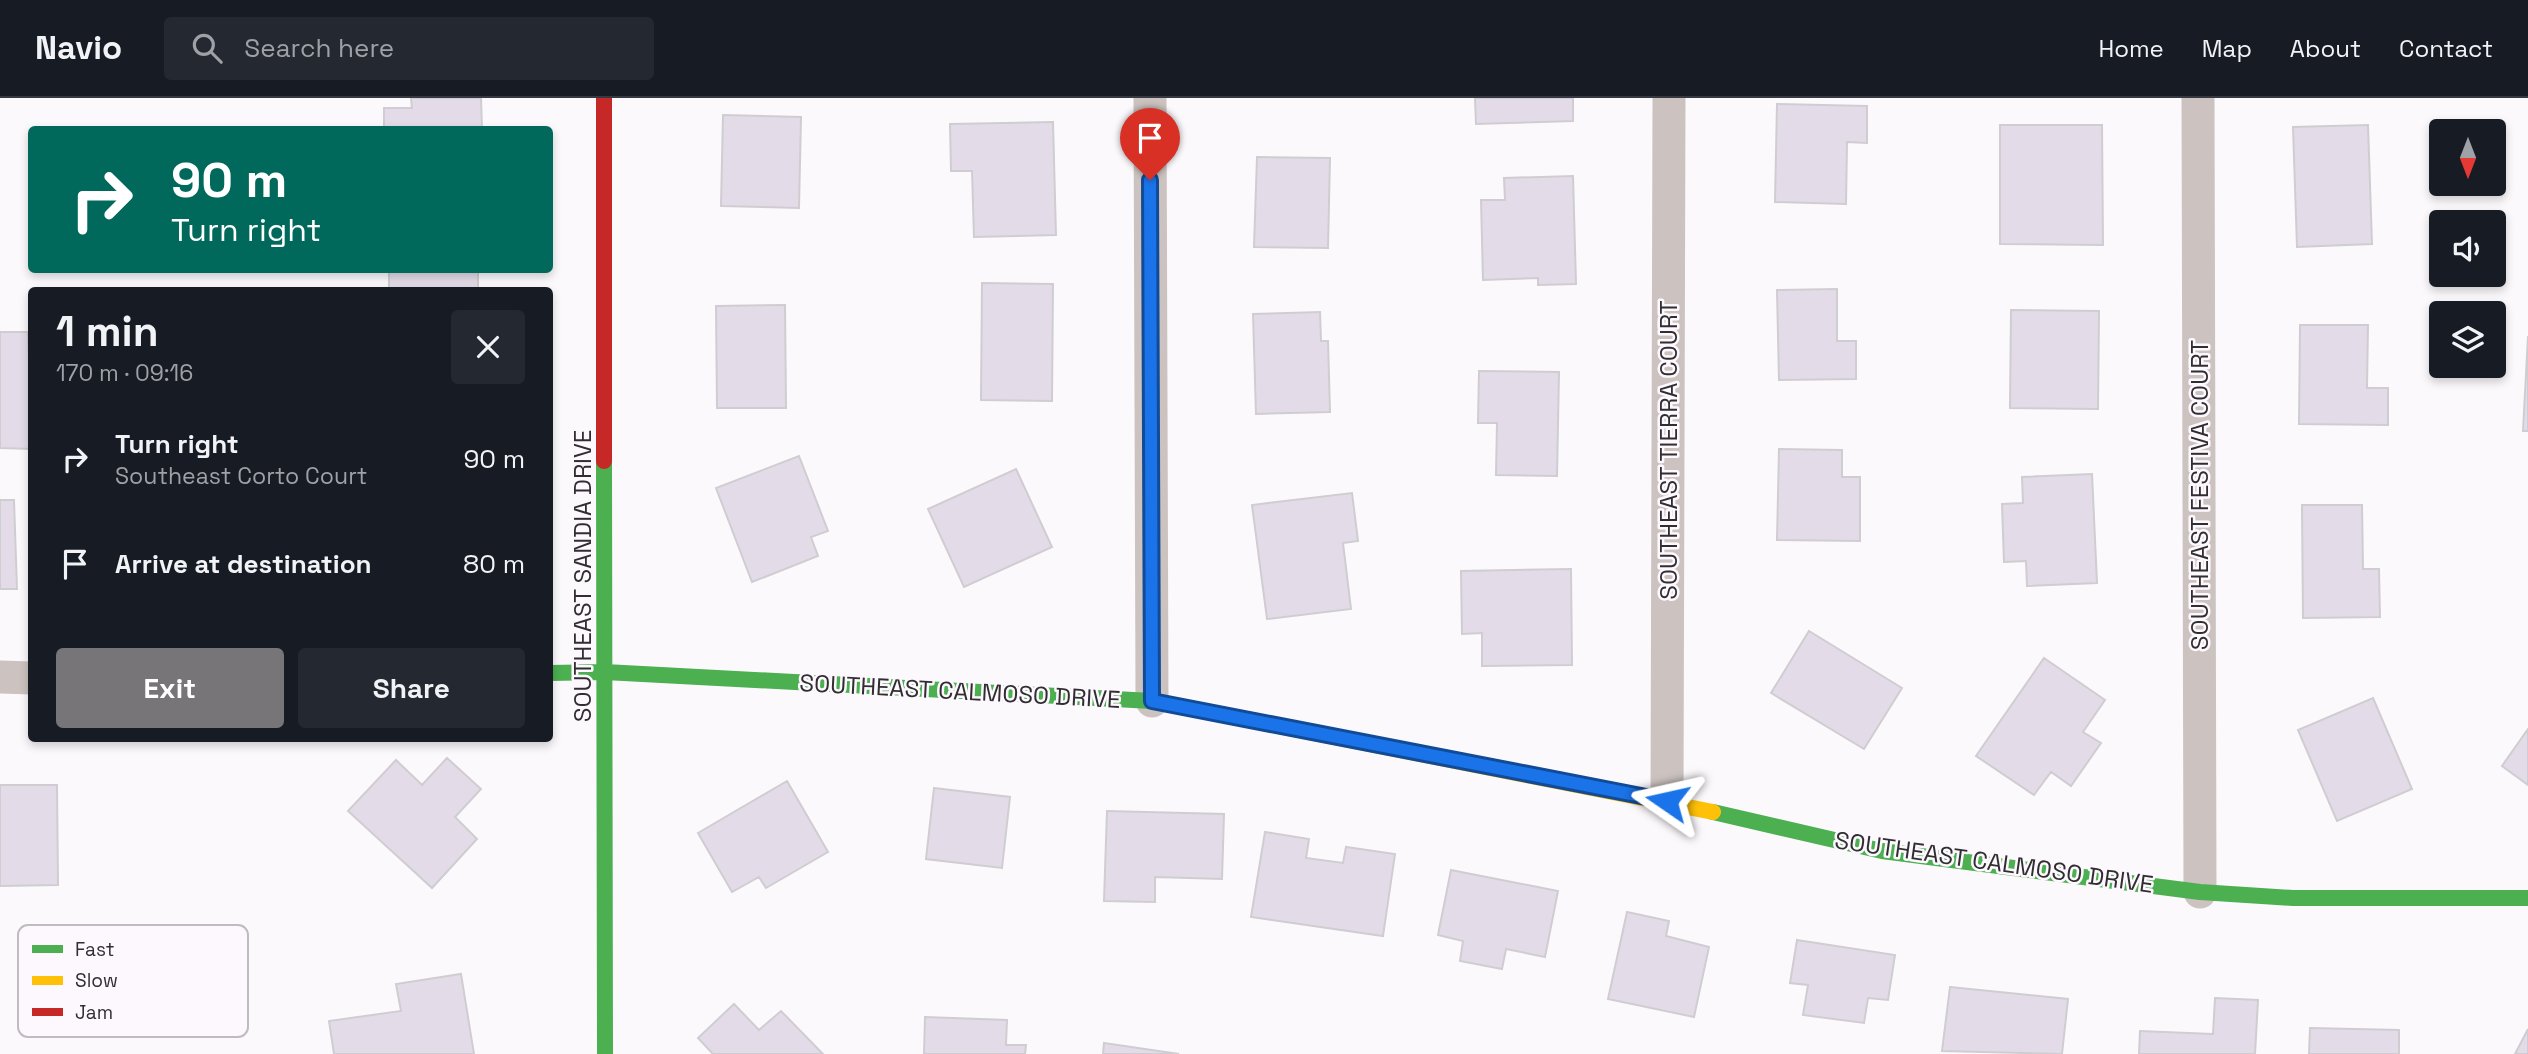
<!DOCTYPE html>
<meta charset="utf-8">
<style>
:root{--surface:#171b24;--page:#242831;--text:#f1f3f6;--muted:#9ea1a6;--line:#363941;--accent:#787578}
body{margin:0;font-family:"Space Grotesk",sans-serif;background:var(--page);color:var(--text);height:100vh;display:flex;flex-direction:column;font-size:26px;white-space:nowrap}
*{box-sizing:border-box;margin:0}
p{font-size:23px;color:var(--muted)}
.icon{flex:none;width:38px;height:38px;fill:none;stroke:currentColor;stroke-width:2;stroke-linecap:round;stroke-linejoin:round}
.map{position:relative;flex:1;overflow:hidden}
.side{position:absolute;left:28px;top:189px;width:525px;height:455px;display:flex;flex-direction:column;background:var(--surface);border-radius:7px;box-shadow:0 4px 10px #0003}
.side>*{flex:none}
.guide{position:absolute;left:28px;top:28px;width:525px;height:147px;border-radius:7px;box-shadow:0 4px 10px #0003;background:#00695c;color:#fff;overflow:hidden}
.needle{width:46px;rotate:180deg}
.tools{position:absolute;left:2429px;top:21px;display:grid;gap:14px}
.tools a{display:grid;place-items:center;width:77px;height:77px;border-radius:7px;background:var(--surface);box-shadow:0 4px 10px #0003;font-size:35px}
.pin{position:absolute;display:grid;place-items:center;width:60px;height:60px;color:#fff;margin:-72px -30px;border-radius:50% 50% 50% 0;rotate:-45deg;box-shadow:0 0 7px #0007}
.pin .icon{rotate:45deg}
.me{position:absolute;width:77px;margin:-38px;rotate:281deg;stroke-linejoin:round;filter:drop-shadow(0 0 5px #0008)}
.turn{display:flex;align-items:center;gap:24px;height:147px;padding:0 28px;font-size:32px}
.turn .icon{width:91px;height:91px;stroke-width:2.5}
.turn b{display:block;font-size:49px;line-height:60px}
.round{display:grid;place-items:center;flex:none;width:74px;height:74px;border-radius:7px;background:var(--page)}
.headline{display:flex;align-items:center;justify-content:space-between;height:119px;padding:0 28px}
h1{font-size:42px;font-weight:700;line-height:52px}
.button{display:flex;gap:14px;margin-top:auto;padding:14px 28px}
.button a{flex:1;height:80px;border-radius:7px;background:var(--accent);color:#fff;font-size:28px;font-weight:700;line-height:80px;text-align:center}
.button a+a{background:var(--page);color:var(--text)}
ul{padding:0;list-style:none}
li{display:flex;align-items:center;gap:21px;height:105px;padding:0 28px}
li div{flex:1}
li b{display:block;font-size:26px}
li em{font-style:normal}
header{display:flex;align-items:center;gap:42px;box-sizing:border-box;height:98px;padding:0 35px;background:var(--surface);border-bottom:2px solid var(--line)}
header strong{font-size:33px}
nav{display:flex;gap:38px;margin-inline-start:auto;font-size:24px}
.search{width:490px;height:63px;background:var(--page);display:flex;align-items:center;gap:18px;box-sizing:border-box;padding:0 24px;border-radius:7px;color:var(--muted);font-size:26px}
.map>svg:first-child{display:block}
.building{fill:#e3dce8;stroke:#cfcdd1;stroke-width:2}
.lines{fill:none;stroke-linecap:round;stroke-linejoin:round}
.street{stroke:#ccc3c0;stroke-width:33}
.fast{stroke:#4caf50;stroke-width:16}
.slow{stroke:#ffc107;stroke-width:16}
.jam{stroke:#c62828;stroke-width:16}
.route-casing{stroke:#114b97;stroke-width:18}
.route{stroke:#1a73e8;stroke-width:12}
.labels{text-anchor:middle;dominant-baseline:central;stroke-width:5;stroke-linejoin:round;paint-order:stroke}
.street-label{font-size:24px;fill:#312e31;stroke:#fdf8fe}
.key{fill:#fdf8fe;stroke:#c0bbc0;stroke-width:2}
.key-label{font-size:19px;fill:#312e31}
</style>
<header>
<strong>Navio</strong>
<div class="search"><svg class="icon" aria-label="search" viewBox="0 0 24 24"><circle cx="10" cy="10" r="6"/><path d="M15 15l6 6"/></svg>Search here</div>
<nav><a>Home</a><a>Map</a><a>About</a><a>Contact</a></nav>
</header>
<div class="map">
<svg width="2528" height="956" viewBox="0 0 2528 956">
<rect width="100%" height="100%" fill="#fcf9fd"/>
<path class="building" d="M 411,0 L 481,0 L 482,32 L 384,32 L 384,10 L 412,10 Z
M 1475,0 L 1573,0 L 1573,23 L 1476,26 Z
M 1777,6 L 1867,8 L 1867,45 L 1847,44 L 1846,106 L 1775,104 Z
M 723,17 L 801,19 L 799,110 L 721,108 Z
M 1053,24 L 1056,137 L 974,139 L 972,73 L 951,73 L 950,26 Z
M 2000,27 L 2102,27 L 2103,147 L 2000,146 Z
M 2368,27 L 2372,146 L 2297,149 L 2293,29 Z
M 1257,59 L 1330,60 L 1328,150 L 1254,149 Z
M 1573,78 L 1576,186 L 1538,187 L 1538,180 L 1483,182 L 1481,102 L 1505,102 L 1504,80 Z
M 389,172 L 478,172 L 478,192 L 389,192 Z
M 982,185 L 1053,186 L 1052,303 L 981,302 Z
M 1837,191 L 1837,243 L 1856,243 L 1856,281 L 1779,282 L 1777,192 Z
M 785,207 L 786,310 L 717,310 L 716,208 Z
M 2011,212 L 2099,213 L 2098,311 L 2010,310 Z
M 1320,214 L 1321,243 L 1328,243 L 1330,314 L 1256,316 L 1253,216 Z
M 2300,227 L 2368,227 L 2367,290 L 2388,290 L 2388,327 L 2299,326 Z
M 0,234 L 28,234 L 32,351 L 0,350 Z
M 2528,238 L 2528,333 L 2523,333 Z
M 1479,273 L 1559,274 L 1557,378 L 1496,377 L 1497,325 L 1478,325 Z
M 1779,351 L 1842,352 L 1842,379 L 1860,379 L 1860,443 L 1777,442 Z
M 799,358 L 828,433 L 811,439 L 818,458 L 752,484 L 716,390 Z
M 1016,371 L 1052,449 L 964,489 L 928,411 Z
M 2092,376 L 2097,485 L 2027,488 L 2026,463 L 2004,464 L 2002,406 L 2023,405 L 2022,379 Z
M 1352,395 L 1358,443 L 1343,445 L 1351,511 L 1267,521 L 1252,407 Z
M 0,402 L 14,402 L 17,491 L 0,491 Z
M 2302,407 L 2362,407 L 2363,471 L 2379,471 L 2380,519 L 2303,520 Z
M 1571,471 L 1572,567 L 1482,568 L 1482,535 L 1462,536 L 1461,473 Z
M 1809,533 L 1902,590 L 1864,651 L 1771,595 Z
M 2044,560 L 2105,602 L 2083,634 L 2101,645 L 2071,688 L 2051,674 L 2034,697 L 1976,658 Z
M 2373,600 L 2412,691 L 2337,723 L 2298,632 Z
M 2528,631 L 2528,687 L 2502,668 Z
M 447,660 L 481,691 L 455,719 L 477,741 L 432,790 L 348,713 L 396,662 L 422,687 Z
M 787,683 L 828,754 L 766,790 L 759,779 L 732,794 L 698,735 Z
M 0,687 L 57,687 L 58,787 L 0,788 Z
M 934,690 L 1010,699 L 1002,770 L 926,761 Z
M 1107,713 L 1224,716 L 1222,781 L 1155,779 L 1155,804 L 1104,803 Z
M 1265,734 L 1309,741 L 1306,760 L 1343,765 L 1346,749 L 1395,756 L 1383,838 L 1251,819 Z
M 1451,772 L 1558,793 L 1545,859 L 1506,851 L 1502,871 L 1460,863 L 1463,843 L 1438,837 Z
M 1627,814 L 1669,823 L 1666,838 L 1709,849 L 1694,919 L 1608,901 Z
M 1797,842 L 1895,857 L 1888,902 L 1868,900 L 1864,925 L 1803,917 L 1808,887 L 1790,885 Z
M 461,876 L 474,956 L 334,956 L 329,923 L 401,913 L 396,886 Z
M 1950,889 L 2068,901 L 2062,956 L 1942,953 Z
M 2215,900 L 2258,902 L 2255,956 L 2139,956 L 2140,933 L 2213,936 Z
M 734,906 L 759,932 L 781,913 L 823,956 L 713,956 L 698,940 Z
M 925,919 L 1007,922 L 1006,947 L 1026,947 L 1025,956 L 924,956 Z
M 2310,930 L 2399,932 L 2399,956 L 2309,956 Z
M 2528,931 L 2528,956 L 2515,956 Z
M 1104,945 L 1179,956 L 1103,956 Z"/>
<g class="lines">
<path class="street" d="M 1150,0 L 1152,603
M 2198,0 L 2200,794
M 0,579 L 32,580
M 1667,703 L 1669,0"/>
<path class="fast" d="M 604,363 L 605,956
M 550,575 L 605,574 L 1152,603 L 1248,622
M 1713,714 L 1882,753 L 2200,794 L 2293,800 L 2528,800"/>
<path class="slow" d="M 1248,622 L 1713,714"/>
<path class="jam" d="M 604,0 L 604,363"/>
</g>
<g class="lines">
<defs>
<path id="route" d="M 1150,82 L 1152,603 L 1667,703"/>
</defs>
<use href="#route" class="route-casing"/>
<use href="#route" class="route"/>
</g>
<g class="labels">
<g class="street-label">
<text transform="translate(1668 352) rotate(-90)">SOUTHEAST TIERRA COURT</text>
<text transform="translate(2199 397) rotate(-90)">SOUTHEAST FESTIVA COURT</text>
<text transform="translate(582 478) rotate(-90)">SOUTHEAST SANDIA DRIVE</text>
<text transform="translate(960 593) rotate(3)">SOUTHEAST CALMOSO DRIVE</text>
<text transform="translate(1994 764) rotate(8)">SOUTHEAST CALMOSO DRIVE</text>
</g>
</g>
<rect x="18" y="827" width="230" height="112" rx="10" class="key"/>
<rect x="32" y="847" width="31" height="8" fill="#4caf50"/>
<rect x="32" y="878" width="31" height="9" fill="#ffc107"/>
<rect x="32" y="910" width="31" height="8" fill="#c62828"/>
<g class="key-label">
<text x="75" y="858">Fast</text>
<text x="75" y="889">Slow</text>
<text x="75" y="921">Jam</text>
</g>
</svg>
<div class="tools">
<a><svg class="needle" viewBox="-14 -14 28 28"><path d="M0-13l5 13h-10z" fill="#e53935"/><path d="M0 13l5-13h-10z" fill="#9ea1a6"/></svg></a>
<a><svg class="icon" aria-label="sound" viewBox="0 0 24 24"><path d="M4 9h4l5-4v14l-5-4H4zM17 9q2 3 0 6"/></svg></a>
<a><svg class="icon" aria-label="layers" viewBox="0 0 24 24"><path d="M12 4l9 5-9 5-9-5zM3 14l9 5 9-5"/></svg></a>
</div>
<div class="pin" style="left:1150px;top:82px;background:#d93025"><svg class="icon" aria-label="arrive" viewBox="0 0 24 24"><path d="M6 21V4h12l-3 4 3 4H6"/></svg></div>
<svg class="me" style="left:1667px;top:703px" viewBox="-20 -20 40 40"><path d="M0-17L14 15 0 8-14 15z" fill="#1a73e8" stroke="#fff" stroke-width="4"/></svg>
<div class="guide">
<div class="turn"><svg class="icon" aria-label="right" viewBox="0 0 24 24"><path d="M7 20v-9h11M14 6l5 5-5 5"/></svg><div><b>90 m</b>Turn right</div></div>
</div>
<section class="side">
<div class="headline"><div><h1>1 min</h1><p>170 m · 09:16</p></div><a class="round"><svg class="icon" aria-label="close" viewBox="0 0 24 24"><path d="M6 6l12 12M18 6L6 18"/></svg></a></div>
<ul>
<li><svg class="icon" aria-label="right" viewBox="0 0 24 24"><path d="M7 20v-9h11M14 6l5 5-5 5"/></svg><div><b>Turn right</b><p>Southeast Corto Court</p></div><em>90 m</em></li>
<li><svg class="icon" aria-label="arrive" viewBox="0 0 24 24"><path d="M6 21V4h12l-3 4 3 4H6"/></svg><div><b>Arrive at destination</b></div><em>80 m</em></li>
</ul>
<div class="button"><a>Exit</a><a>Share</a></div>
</section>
</div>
